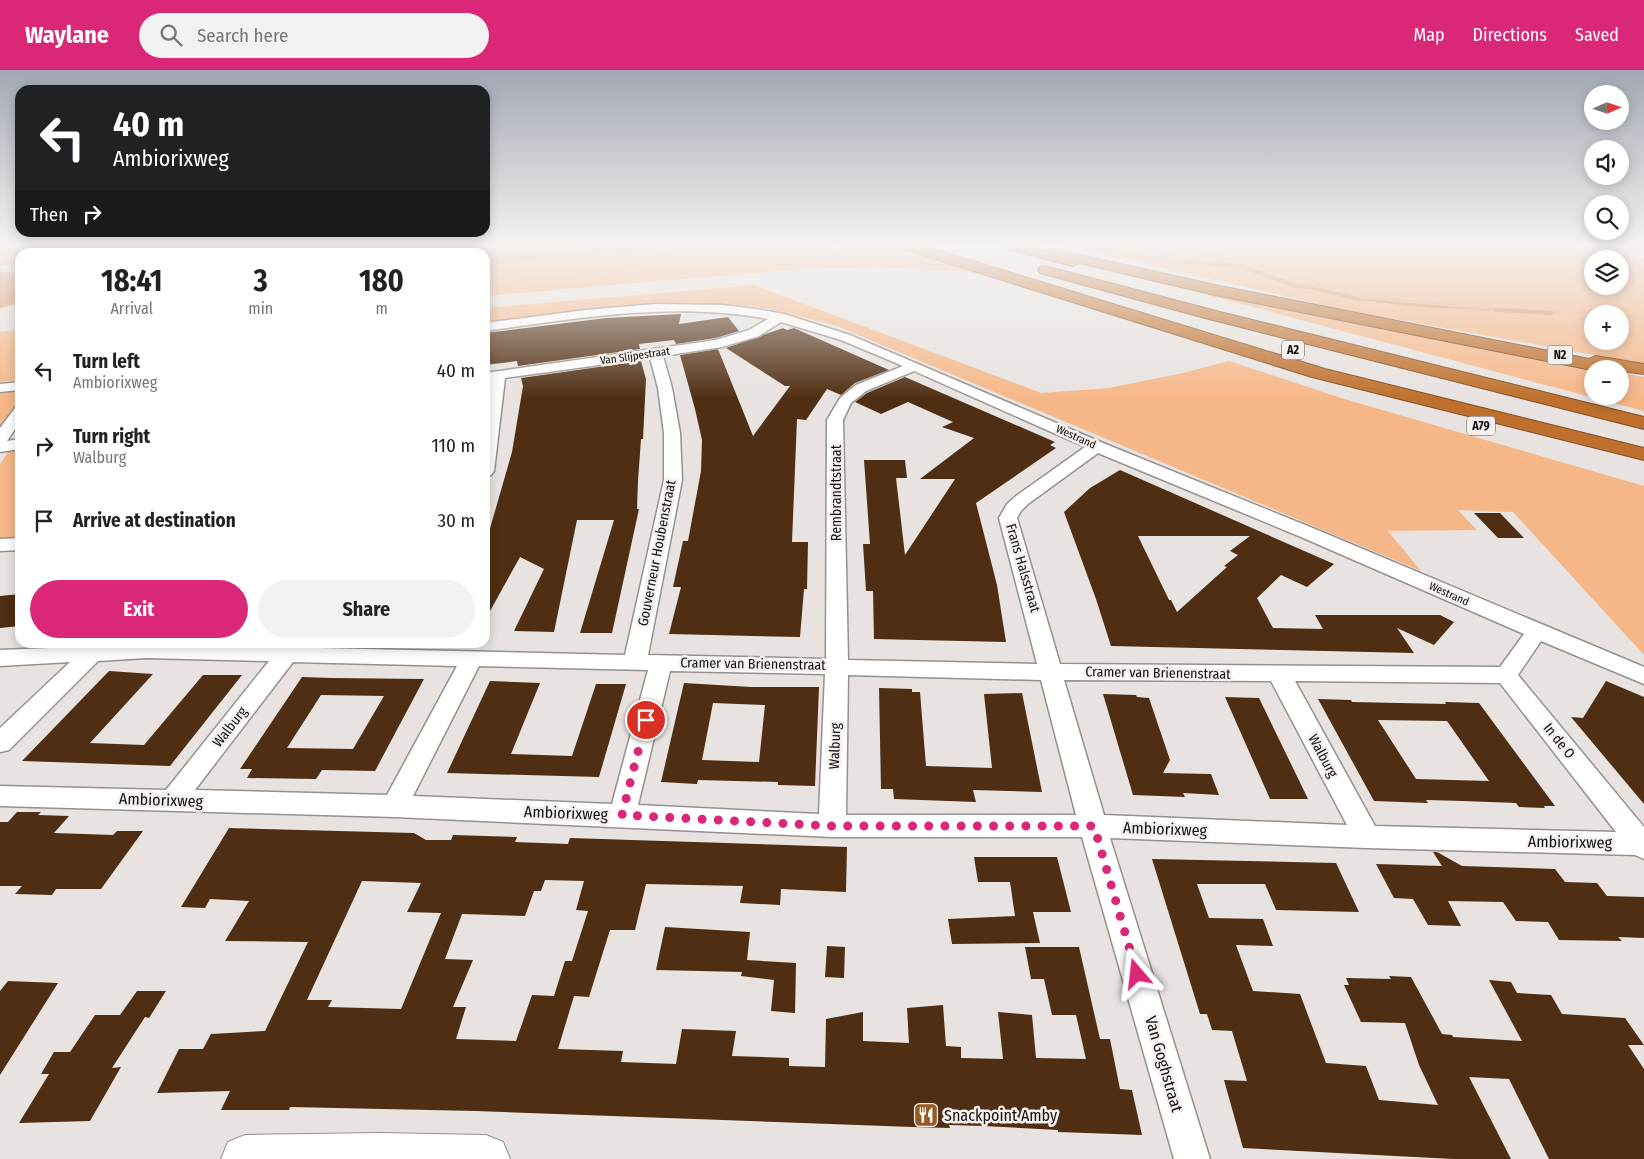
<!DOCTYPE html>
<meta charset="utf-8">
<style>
:root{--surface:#fff;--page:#f2f2f2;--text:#222;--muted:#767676;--accent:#db2777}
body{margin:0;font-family:"Fira Sans Condensed",sans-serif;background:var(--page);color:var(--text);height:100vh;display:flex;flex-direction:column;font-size:19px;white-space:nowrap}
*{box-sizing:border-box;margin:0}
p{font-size:16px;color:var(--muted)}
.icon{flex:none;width:28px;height:28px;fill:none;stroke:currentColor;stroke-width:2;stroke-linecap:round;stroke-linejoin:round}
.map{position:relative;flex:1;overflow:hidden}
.side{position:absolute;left:15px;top:178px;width:475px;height:400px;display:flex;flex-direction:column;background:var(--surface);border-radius:15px;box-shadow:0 2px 12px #0003}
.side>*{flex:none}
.guide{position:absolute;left:15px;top:15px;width:475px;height:152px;border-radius:15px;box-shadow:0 2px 12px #0003;background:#202124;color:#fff;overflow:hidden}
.needle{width:32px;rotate:87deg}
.controls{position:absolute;left:1584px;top:15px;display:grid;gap:10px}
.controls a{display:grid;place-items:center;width:45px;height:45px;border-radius:50%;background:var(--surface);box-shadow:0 2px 12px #0003;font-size:25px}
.pin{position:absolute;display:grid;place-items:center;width:42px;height:42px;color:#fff;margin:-21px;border:2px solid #fff;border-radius:50%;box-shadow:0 1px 5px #0007}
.me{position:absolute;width:55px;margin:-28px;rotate:343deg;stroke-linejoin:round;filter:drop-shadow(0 0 4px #0008)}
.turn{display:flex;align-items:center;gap:18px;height:105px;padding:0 15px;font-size:22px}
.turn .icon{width:65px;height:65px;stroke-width:2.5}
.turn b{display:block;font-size:35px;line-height:42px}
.then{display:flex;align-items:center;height:48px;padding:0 15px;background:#0003;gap:10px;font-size:19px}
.eta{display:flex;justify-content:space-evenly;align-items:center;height:85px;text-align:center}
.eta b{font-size:30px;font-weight:700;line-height:35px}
.button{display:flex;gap:10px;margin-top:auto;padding:10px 15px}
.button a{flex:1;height:58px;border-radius:30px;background:var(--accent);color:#fff;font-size:20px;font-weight:700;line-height:58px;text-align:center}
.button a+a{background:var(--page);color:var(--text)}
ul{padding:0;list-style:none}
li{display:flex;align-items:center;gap:15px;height:75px;padding:0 15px}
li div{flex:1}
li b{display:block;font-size:19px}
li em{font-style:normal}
header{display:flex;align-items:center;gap:30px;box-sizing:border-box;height:70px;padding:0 25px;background:var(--accent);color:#fff}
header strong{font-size:24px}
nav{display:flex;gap:28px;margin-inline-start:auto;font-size:18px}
.search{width:350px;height:45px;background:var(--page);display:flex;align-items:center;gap:12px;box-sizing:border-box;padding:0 18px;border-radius:28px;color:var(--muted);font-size:19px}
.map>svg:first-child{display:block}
.green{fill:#f6b788;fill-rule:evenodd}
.water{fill:#da9663}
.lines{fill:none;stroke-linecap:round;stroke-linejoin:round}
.stream{stroke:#da9663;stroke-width:4}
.building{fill:#4f2e13;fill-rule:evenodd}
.street-casing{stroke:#96918e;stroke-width:3}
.secondary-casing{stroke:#96918e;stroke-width:2}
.highway-casing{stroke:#824e22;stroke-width:2}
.path{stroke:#a5a19e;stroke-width:2;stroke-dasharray:0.5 2;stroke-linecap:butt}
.street{fill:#fff;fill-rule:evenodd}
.secondary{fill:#fff;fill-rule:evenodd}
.highway{fill:#bf702c;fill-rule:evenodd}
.route{stroke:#db2777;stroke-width:9;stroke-dasharray:0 16.2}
.labels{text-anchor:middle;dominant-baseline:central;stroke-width:5;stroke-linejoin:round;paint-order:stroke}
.far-street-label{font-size:11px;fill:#12100f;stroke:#f5f0ed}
.shield{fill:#f5f0ed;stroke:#565352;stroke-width:1}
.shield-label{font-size:12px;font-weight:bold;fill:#12100f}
.street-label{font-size:14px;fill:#12100f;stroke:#f5f0ed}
.near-street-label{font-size:16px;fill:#12100f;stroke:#f5f0ed}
.near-poi-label{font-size:16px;fill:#12100f;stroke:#f5f0ed;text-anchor:start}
</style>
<header>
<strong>Waylane</strong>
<div class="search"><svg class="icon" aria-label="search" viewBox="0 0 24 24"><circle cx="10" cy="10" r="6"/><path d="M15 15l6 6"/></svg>Search here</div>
<nav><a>Map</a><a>Directions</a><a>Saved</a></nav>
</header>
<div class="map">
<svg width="1644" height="1089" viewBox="0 0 1644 1089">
<rect width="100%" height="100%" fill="#e8e3e0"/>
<path class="green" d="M 0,176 L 141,176 L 115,182 L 20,182 L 20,197 L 0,195 Z
M 157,176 L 205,176 L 169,182 L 129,182 Z
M 232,176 L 586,176 L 485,184 L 206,182 Z
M 657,176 L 829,176 L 834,181 L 841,178 L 839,176 L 892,176 L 978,203 L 880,197 L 801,199 L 485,226 L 485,194 L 628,182 Z
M 1067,176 L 1644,176 L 1644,178 L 1632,185 L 1644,189 L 1644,294 L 1323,236 L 1315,233 ZM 1592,189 L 1620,189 L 1620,216 L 1592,216 ZM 1592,244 L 1620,244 L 1620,271 L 1592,271 Z
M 754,215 L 1041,323 L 1109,318 L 1183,303 L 1229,291 L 1341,328 L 1644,416 L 1644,585 L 1513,442 L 1458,440 L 1477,460 L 1388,461 L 1421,501 L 837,256 L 770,239 L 746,236 L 681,234 L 576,241 L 485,252 L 485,238 Z
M 1196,222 L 1606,299 L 1592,299 L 1592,326 L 1620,326 L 1620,302 L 1644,307 L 1644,341 Z
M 20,260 L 20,310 L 0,312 L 0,262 Z
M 20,318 L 20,332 L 0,361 L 0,320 Z
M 20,378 L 20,470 L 0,471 L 0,394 L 8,382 Z"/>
<path class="water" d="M 586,176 L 657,176 L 628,182 L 485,194 L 485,184 Z
M 0,201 L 20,204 L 20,233 L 0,238 Z
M 1343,227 L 1505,241 L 1418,237 L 1350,229 Z"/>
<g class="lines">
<path class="stream" d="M 1093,176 L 1148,189 L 1240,196 L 1296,216 L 1309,217 L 1358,229
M 1496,240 L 1552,243"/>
</g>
<path class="building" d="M 681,244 L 679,254 L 728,247 L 739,261 L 716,268 L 676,274 L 674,270 L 639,274 L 640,279 L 518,296 L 517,291 L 485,295 L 485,263 L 606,248 Z
M 783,258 L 787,260 L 794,258 L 889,300 L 855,313 L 841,325 L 827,319 L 806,350 L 797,349 L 792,472 L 808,472 L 807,519 L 804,519 L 800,567 L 669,564 L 681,517 L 673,517 L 683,471 L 688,471 L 701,401 L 702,370 L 695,339 L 680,285 L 718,279 L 753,366 L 790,316 L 785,316 L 726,278 Z
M 641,291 L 646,309 L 643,369 L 641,369 L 638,411 L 637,439 L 639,439 L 612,563 L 580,563 L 614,450 L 577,450 L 554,562 L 514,561 L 544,499 L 520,487 L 485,550 L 485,476 L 512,382 L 523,316 L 521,308 Z
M 905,307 L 1055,372 L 1050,375 L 1056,378 L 976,433 L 997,515 L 1006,572 L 874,569 L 873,521 L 866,521 L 863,474 L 870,474 L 864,390 L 905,390 L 907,408 L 896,408 L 905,485 L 955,409 L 920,409 L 974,368 L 942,357 L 953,352 L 908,332 L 881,344 L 855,332 L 867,323 Z
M 1120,400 L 1334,494 L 1307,517 L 1281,505 L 1257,528 L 1273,558 L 1323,559 L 1315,545 L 1440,545 L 1454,552 L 1434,575 L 1397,558 L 1414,583 L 1111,576 L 1096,529 L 1064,442 L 1090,418 ZM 1138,466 L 1250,466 L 1230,481 L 1238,485 L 1224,496 L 1227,497 L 1177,542 L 1171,530 L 1169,530 Z
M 1474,443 L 1500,443 L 1524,468 L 1498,468 Z
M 20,524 L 20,556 L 0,558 L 0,526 Z
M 109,601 L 153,604 L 90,673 L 144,675 L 203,605 L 242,605 L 170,696 L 22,691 Z
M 302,607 L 332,608 L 424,609 L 375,701 L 322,700 L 316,709 L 247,708 L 252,699 L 240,699 ZM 321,625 L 384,626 L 353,679 L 287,678 Z
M 490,611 L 540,613 L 511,684 L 572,686 L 596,614 L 626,614 L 599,707 L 447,703 Z
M 1606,611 L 1644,627 L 1644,734 L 1571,647 L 1583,648 Z
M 684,613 L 751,617 L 819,617 L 815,716 L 778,715 L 778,712 L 698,710 L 697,714 L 661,712 ZM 713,633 L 765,635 L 759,692 L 702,690 Z
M 879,618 L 912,619 L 912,622 L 920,622 L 926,696 L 992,698 L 984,624 L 1022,623 L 1042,722 L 973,720 L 976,732 L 894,729 L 893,719 L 881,719 Z
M 1103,624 L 1136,625 L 1137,627 L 1149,628 L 1170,690 L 1163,703 L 1211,704 L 1219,725 L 1183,723 L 1185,727 L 1133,725 Z
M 1225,627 L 1259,628 L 1308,729 L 1270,729 Z
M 1318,629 L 1351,630 L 1352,632 L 1446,634 L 1445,632 L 1479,633 L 1555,736 L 1544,736 L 1545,738 L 1519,737 L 1516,733 L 1463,731 L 1426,730 L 1428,733 L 1374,731 ZM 1378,650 L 1447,651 L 1489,711 L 1416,709 Z
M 17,742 L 41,742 L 38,745 L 69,746 L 54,763 L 113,765 L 117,761 L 143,761 L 101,819 L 56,819 L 52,825 L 15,824 L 22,816 L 0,816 L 0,752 L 8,752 Z
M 229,758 L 414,763 L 426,770 L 451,770 L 453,765 L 517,767 L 515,772 L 568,774 L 570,768 L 847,777 L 846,822 L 781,819 L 780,835 L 740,833 L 743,816 L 646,814 L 635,860 L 610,860 L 589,927 L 574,926 L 558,979 L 623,981 L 621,992 L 676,994 L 682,959 L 736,961 L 732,986 L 789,988 L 789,996 L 825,997 L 826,949 L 863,942 L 863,971 L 909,973 L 907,938 L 943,935 L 946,976 L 961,977 L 961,988 L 1003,989 L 998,942 L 1032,945 L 1036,988 L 1086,989 L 1076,945 L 1052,945 L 1044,909 L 1031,909 L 1025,877 L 1079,877 L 1100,969 L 1110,969 L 1120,1019 L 1132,1020 L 1142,1065 L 1058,1062 L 1058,1060 L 983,1056 L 949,1055 L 950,1058 L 912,1057 L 476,1041 L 290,1037 L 289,1040 L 221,1040 L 230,1021 L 157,1023 L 179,979 L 203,979 L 211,964 L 265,961 L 308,872 L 225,871 L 249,831 L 210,829 L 205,838 L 181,837 ZM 545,810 L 584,811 L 576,840 L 588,841 L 572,891 L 565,891 L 554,926 L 532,925 L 516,971 L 456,969 L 466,937 L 453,937 L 473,890 L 445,889 L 462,844 L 525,846 L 534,821 L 541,821 ZM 362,811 L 421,813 L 407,842 L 441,843 L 401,939 L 328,937 L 332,930 L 307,930 Z
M 1433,782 L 1437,782 L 1462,796 L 1555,799 L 1565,812 L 1597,813 L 1607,826 L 1644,827 L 1644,868 L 1618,867 L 1622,871 L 1559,870 L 1548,852 L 1516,851 L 1503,832 L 1448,831 L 1461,856 L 1428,855 L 1413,829 L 1394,828 L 1376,794 L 1442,796 Z
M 974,787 L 1057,787 L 1071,842 L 1033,842 L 1040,873 L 952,874 L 948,849 L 1015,846 L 1010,812 L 978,812 Z
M 1152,789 L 1336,793 L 1359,842 L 1276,840 L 1265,814 L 1197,814 L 1209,848 L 1263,849 L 1273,876 L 1236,875 L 1253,921 L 1300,924 L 1326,993 L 1366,996 L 1379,1030 L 1438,1035 L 1419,995 L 1405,953 L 1361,952 L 1344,915 L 1349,915 L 1346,908 L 1391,909 L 1389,906 L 1411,907 L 1442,964 L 1452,965 L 1453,967 L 1522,971 L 1489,910 L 1511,912 L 1517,923 L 1551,925 L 1562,944 L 1625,948 L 1644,975 L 1628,975 L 1644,999 L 1644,1089 L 1549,1089 L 1509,1009 L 1469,1007 L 1511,1089 L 1453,1089 L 1243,1078 L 1224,1010 L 1247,1011 L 1232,961 L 1212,960 L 1207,944 L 1200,944 Z
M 665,857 L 750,862 L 747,890 L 796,893 L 795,943 L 771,941 L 774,910 L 741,906 L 742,902 L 656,900 Z
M 827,876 L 845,877 L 844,908 L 825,907 Z
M 8,911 L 58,913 L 0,1005 L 0,921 Z
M 137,921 L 166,921 L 149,948 L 145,947 L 112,998 L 121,997 L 90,1051 L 19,1053 L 49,1004 L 41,1004 L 54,982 L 70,982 L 95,945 L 120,945 Z"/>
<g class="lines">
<defs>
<path id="street" d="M 655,234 L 723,235 L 756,239 L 784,244 L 850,265 L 1103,373 L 1315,459 L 1644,597 L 1644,614 L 1541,571 L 1518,605 L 1644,757 L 1644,789 L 1635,785 L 1367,778 L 1110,768 L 1210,1089 L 1174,1089 L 1082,767 L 832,767 L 395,747 L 0,736 L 0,716 L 166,720 L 269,591 L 146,588 L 98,591 L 9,680 L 0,682 L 0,658 L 70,592 L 0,596 L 0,580 L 146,574 L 625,585 L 664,410 L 664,363 L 658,318 L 650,288 L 505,308 L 494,401 L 491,405 L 485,406 L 485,344 L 490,311 L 485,311 L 485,303 L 716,270 L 749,260 L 768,249 C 674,231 578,248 485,261 L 485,253 L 586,240 ZM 781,252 L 841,270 L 903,296 L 856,315 L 840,328 L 827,350 L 826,589 L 648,585 L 682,410 L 680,363 L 672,318 L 663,286 L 722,277 L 759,266 ZM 914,301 L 1085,377 L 1016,426 L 1007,434 L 999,448 L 1037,594 L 848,590 L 843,350 L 851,333 L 866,321 ZM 1098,383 L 1301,467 L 1524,564 L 1500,597 L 1060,594 L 1017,448 L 1021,441 L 1028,434 ZM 293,592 L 457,596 L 387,725 L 195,720 ZM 479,596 L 648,600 L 612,734 L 413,726 ZM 670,601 L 825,604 L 819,744 L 638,735 ZM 848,605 L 1041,610 L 1076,745 L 846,745 ZM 1064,610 L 1271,611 L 1347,755 L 1104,745 ZM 1295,611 L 1500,613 L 1616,762 L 1375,756 Z
M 20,312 L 20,320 L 0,322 L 0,314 Z
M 20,336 L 20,352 L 7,371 L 20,369 L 20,379 L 0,382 L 0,358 L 15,338 Z
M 20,468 L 20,480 L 0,481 L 0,469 Z"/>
<path id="secondary" d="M 380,1063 L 486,1065 L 503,1072 L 510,1089 L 221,1089 L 228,1072 L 245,1065 Z"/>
<path id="highway" d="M 901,176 L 924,176 L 1325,299 L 1644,378 L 1644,390 L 1312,307 L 903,179 Z
M 1005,176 L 1029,176 L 1048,181 L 1054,179 L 1215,215 L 1589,289 L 1596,286 L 1644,294 L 1644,304 L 1621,301 L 1620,302 L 1620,299 L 1592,299 L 1592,300 L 1215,225 L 1079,193 L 1072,196 L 1007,179 Z
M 1045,196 L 1216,241 L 1644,347 L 1644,359 L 1205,248 L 1040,203 L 1038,200 L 1040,197 Z"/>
</defs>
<use href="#street" class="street-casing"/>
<use href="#secondary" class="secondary-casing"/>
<use href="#highway" class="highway-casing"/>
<path class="path" d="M 1125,176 L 1169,183 L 1195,180 L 1341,219 L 1354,226 L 1507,239 L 1605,244
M 122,182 L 149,176
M 259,182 L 261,176
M 0,191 L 21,176
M 0,199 L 20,200
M 485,214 C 520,211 656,203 673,176
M 1620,245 L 1644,247"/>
<use href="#street" class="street"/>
<use href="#secondary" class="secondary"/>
<use href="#highway" class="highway"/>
</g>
<linearGradient id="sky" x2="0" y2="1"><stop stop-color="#a2a8b3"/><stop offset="0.53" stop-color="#f5f2f1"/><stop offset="1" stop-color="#f5f2f1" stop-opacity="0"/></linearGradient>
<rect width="1644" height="329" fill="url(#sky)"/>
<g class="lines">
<path class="route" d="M 646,650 L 622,745 L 832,756 L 1094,756 L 1137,904"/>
</g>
<defs>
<symbol id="restaurant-square" viewBox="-11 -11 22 22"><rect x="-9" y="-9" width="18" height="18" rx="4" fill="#995922" stroke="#f5f0ed"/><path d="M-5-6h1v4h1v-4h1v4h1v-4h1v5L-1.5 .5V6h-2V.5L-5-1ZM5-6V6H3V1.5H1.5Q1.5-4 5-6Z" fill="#fff"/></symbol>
</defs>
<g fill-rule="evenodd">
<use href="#restaurant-square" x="912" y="1031" width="28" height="28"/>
</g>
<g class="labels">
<g class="far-street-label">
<text transform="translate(635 286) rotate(-8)">Van Slijpestraat</text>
<text transform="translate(1076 367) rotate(24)">Westrand</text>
<text transform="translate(1449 524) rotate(24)">Westrand</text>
</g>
<g class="shield">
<rect x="1282" y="270.5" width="22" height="19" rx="4"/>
<rect x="1547.5" y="275.5" width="25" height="19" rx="4"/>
<rect x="1467" y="346.5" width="28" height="19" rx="4"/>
</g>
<g class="shield-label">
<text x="1293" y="280">A2</text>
<text x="1560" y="285">N2</text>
<text x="1481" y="356">A79</text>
</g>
<g class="street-label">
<text transform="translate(836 423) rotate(-90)">Rembrandtstraat</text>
<text transform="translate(657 483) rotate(-79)">Gouverneur Houbenstraat</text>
<text transform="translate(1023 498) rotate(74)">Frans Halsstraat</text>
<text transform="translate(753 594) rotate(1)">Cramer van Brienenstraat</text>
<text transform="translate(1158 603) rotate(1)">Cramer van Brienenstraat</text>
<text transform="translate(230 657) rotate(-52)">Walburg</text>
<text transform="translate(1559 671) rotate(51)">In de O</text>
<text transform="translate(835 676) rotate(-88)">Walburg</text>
<text transform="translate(1323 686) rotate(62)">Walburg</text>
</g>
<g class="near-street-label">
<text transform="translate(161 730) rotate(2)">Ambiorixweg</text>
<text transform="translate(566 743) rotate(2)">Ambiorixweg</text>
<text transform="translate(1165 759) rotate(2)">Ambiorixweg</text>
<text transform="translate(1570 772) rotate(1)">Ambiorixweg</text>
<text transform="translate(1164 994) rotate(74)">Van Goghstraat</text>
</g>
<g class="near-poi-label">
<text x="944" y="1045">Snackpoint Amby</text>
</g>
</g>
</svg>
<div class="controls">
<a><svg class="needle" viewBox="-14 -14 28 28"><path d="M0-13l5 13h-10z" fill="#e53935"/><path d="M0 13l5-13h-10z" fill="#767676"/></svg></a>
<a><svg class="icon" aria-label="sound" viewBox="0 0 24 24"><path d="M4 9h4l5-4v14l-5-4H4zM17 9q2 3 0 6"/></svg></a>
<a><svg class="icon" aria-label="search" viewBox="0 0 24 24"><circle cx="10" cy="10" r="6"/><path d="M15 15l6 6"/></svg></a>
<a><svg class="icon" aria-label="layers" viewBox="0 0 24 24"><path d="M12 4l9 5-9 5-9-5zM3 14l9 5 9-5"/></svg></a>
<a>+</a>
<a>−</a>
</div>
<div class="pin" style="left:646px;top:650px;background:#d93025"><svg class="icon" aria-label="arrive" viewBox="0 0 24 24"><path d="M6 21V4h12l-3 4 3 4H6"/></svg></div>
<svg class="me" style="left:1137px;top:904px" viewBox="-20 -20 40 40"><path d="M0-17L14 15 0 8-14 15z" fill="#db2777" stroke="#fff" stroke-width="4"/></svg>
<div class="guide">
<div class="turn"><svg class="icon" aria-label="left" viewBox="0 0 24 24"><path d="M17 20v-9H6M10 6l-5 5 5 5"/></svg><div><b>40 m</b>Ambiorixweg</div></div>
<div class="then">Then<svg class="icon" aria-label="right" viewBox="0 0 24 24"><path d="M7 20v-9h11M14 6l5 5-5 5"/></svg></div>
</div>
<section class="side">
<div class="eta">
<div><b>18:41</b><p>Arrival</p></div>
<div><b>3</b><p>min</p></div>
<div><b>180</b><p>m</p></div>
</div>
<ul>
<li><svg class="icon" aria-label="left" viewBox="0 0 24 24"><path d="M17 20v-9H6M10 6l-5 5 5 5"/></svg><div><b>Turn left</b><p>Ambiorixweg</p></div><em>40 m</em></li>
<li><svg class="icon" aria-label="right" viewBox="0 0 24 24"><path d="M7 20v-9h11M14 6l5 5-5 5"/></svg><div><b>Turn right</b><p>Walburg</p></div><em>110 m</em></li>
<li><svg class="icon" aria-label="arrive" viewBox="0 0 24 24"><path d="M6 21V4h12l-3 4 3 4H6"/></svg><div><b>Arrive at destination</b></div><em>30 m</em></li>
</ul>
<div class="button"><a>Exit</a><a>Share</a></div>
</section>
</div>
